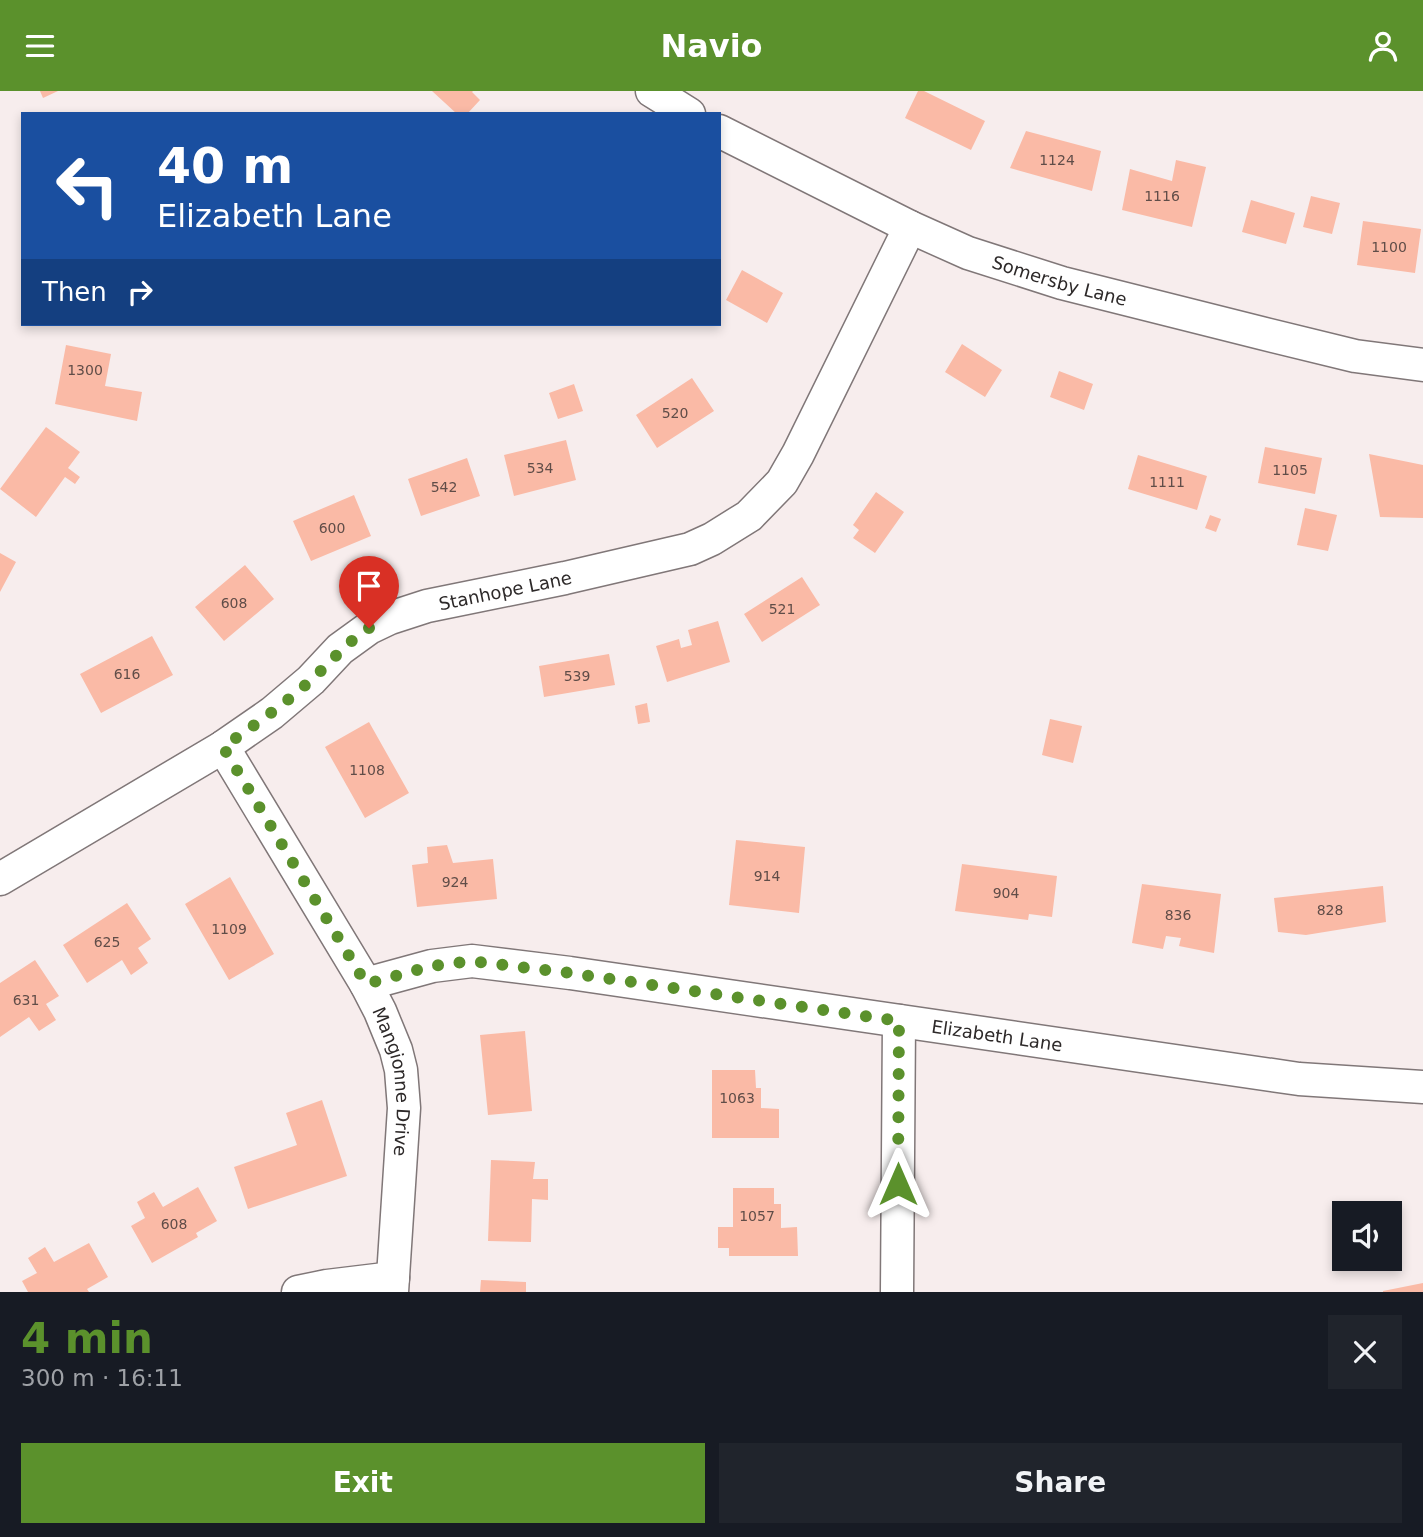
<!DOCTYPE html>
<meta charset="utf-8">
<style>
:root{--surface:#171b24;--page:#20242c;--text:#f1f3f6;--muted:#9ea1a6;--accent:#5b912c}
body{margin:0;font-family:"DejaVu Sans",sans-serif;background:var(--page);color:var(--text);height:100vh;display:flex;flex-direction:column;font-size:26px;white-space:nowrap}
*{box-sizing:border-box;margin:0}
p{font-size:23px;color:var(--muted)}
.icon{flex:none;width:38px;height:38px;fill:none;stroke:currentColor;stroke-width:2;stroke-linecap:round;stroke-linejoin:round}
.map{position:relative;height:1201px;overflow:hidden}
.side{display:flex;flex-direction:column;background:var(--surface);flex:1}
.side>*{flex:none}
.hud{position:absolute;left:21px;top:21px;width:700px;height:214px;border-radius:0px;box-shadow:0 4px 10px #0003;background:#1a4fa0;color:#fff;overflow:hidden}
.buttons{position:absolute;left:1332px;top:1110px;display:grid;gap:14px}
.buttons a{display:grid;place-items:center;width:70px;height:70px;border-radius:0px;background:var(--surface);box-shadow:0 4px 10px #0003;font-size:35px}
.pin{position:absolute;display:grid;place-items:center;width:60px;height:60px;color:#fff;margin:-72px -30px;border-radius:50% 50% 50% 0;rotate:-45deg;box-shadow:0 0 7px #0007}
.pin .icon{rotate:45deg}
.me{position:absolute;width:77px;margin:-38px;rotate:0deg;stroke-linejoin:round;filter:drop-shadow(0 0 5px #0008)}
.turn{display:flex;align-items:center;gap:24px;height:147px;padding:0 21px;font-size:32px}
.turn .icon{width:91px;height:91px;stroke-width:2.5}
.turn b{display:block;font-size:49px;line-height:60px}
.then{display:flex;align-items:center;height:66px;padding:0 21px;background:#0003;gap:14px;font-size:26px}
.round{display:grid;place-items:center;flex:none;width:74px;height:74px;border-radius:0px;background:var(--page)}
.overview{display:flex;align-items:center;justify-content:space-between;height:119px;padding:0 21px}
h1{font-size:42px;font-weight:700;line-height:52px;color:var(--accent)}
.action{display:flex;gap:14px;margin-top:auto;padding:14px 21px}
.action a{flex:1;height:80px;border-radius:0px;background:var(--accent);color:#fff;font-size:28px;font-weight:700;line-height:80px;text-align:center}
.action a+a{background:var(--page);color:var(--text)}
header{display:flex;justify-content:space-between;align-items:center;height:91px;padding:0 21px;background:var(--accent);color:#fff;font-size:32px;font-weight:700}
.map>svg:first-child{display:block}
.building{fill:#fabaa6}
.lines{fill:none;stroke-linecap:round;stroke-linejoin:round}
.minor-casing{stroke:#807778;stroke-width:35}
.minor{stroke:#fff;stroke-width:32}
.route{stroke:#5b912c;stroke-width:12;stroke-dasharray:0 21.6}
.labels{text-anchor:middle;dominant-baseline:central;stroke-width:5;stroke-linejoin:round;paint-order:stroke}
.number-label{font-size:14px;fill:#604d48}
.street-label{font-size:18px;fill:#2d2929;stroke:#fff}
</style>
<header><svg class="icon" aria-label="menu" viewBox="0 0 24 24"><path d="M4 6h16M4 12h16M4 18h16"/></svg>Navio<svg class="icon" aria-label="person" viewBox="0 0 24 24"><circle cx="12" cy="8" r="4"/><path d="M4 21q1-7 8-7t8 7"/></svg></header>
<div class="map">
<svg width="1423" height="1201" viewBox="0 0 1423 1201">
<rect width="100%" height="100%" fill="#f7eded"/>
<path class="building" d="M 40,0 L 58,0 L 43,7 Z
M 432,0 L 473,0 L 472,1 L 480,9 L 467,23 L 457,23 Z
M 918,0 L 924,0 L 985,30 L 971,59 L 905,27 Z
M 1026,40 L 1101,60 L 1092,100 L 1010,77 Z
M 1176,69 L 1206,76 L 1192,136 L 1122,119 L 1130,78 L 1172,90 Z
M 1311,105 L 1340,112 L 1332,143 L 1303,136 Z
M 1251,109 L 1295,122 L 1286,153 L 1242,141 Z
M 1363,130 L 1421,138 L 1415,182 L 1357,174 Z
M 742,179 L 783,202 L 767,232 L 726,209 Z
M 962,253 L 1002,279 L 985,306 L 945,281 Z
M 66,254 L 111,263 L 105,295 L 142,301 L 137,330 L 55,313 Z
M 1059,280 L 1093,293 L 1084,319 L 1050,306 Z
M 692,287 L 714,320 L 657,357 L 636,324 Z
M 574,293 L 583,320 L 558,328 L 549,302 Z
M 46,336 L 80,361 L 68,377 L 80,386 L 75,393 L 65,386 L 36,426 L 0,398 Z
M 566,349 L 576,389 L 514,405 L 504,364 Z
M 1265,356 L 1322,367 L 1315,403 L 1258,392 Z
M 1369,363 L 1423,374 L 1423,427 L 1380,426 Z
M 1138,364 L 1207,385 L 1197,419 L 1128,398 Z
M 467,367 L 480,405 L 421,425 L 408,388 Z
M 876,401 L 904,421 L 875,462 L 853,447 L 859,439 L 853,434 Z
M 354,404 L 371,445 L 311,470 L 293,430 Z
M 1305,417 L 1337,424 L 1328,460 L 1297,454 Z
M 1210,424 L 1221,428 L 1216,441 L 1205,437 Z
M 0,462 L 16,471 L 0,501 Z
M 245,474 L 274,508 L 224,550 L 195,516 Z
M 802,486 L 820,514 L 762,551 L 744,523 Z
M 718,530 L 730,571 L 667,591 L 656,555 L 679,548 L 681,557 L 692,554 L 688,539 Z
M 152,545 L 173,584 L 101,622 L 80,583 Z
M 609,563 L 615,594 L 544,606 L 539,575 Z
M 647,612 L 650,631 L 638,633 L 635,615 Z
M 1050,628 L 1082,635 L 1073,672 L 1042,664 Z
M 369,631 L 409,702 L 365,727 L 325,656 Z
M 736,749 L 805,756 L 799,822 L 729,814 Z
M 447,754 L 453,772 L 493,768 L 497,808 L 417,816 L 412,774 L 428,772 L 427,756 Z
M 962,773 L 1057,785 L 1052,826 L 1029,823 L 1028,829 L 955,820 Z
M 230,786 L 274,863 L 229,889 L 185,813 Z
M 1142,793 L 1221,803 L 1214,862 L 1179,855 L 1181,847 L 1166,845 L 1163,858 L 1132,852 Z
M 1383,795 L 1386,831 L 1306,844 L 1278,841 L 1274,807 Z
M 127,812 L 151,848 L 138,857 L 148,872 L 131,884 L 122,869 L 87,892 L 63,854 Z
M 35,869 L 59,905 L 46,913 L 56,929 L 39,940 L 29,926 L 0,946 L 0,892 Z
M 525,940 L 532,1020 L 488,1024 L 480,944 Z
M 712,979 L 755,979 L 756,997 L 761,997 L 761,1017 L 779,1018 L 779,1047 L 712,1047 Z
M 322,1009 L 347,1085 L 248,1118 L 234,1076 L 297,1054 L 286,1022 Z
M 491,1069 L 535,1071 L 533,1088 L 548,1088 L 548,1109 L 532,1108 L 531,1151 L 488,1150 Z
M 198,1096 L 217,1130 L 196,1142 L 198,1146 L 152,1172 L 131,1135 L 145,1127 L 137,1111 L 154,1101 L 163,1116 Z
M 733,1097 L 774,1097 L 774,1113 L 781,1113 L 781,1137 L 797,1136 L 798,1165 L 729,1165 L 729,1157 L 718,1157 L 718,1136 L 733,1136 Z
M 89,1152 L 108,1186 L 87,1198 L 89,1201 L 28,1201 L 22,1190 L 37,1182 L 28,1167 L 45,1156 L 54,1171 Z
M 481,1189 L 526,1191 L 526,1201 L 480,1201 Z
M 1423,1192 L 1423,1201 L 1383,1201 L 1383,1200 Z"/>
<g class="lines">
<defs>
<g id="minor">
<path d="M 652,0 L 689,23"/>
<path id="s1" d="M 719,40 L 910,136 L 968,162 L 1062,192 L 1261,242 L 1355,265 L 1423,274"/>
<path id="s2" d="M 223,656 L 366,893 L 380,920 L 396,959 L 401,979 L 404,1017 L 392,1201"/>
<path id="s3" d="M 0,788 L 223,656 L 272,622 L 311,589 L 340,558 L 369,537 L 390,527 L 427,515 L 565,487 L 690,458 L 712,448 L 749,425 L 782,391 L 798,363 L 910,136"/>
<path id="s4" d="M 366,893 L 432,875 L 472,870 L 570,882 L 1299,988 L 1423,996"/>
<path d="M 298,1201 L 327,1195 L 393,1187"/>
<path d="M 897,1201 L 899,930"/>
</g>
</defs>
<use href="#minor" class="minor-casing"/>
<use href="#minor" class="minor"/>
</g>
<g class="lines">
<path class="route" d="M 369,537 C 346,552 331,571 311,589 C 284,614 253,635 223,656 L 366,893 L 432,875 L 471,870 L 570,882 L 899,930 L 898,1093"/>
</g>
<g class="labels">
<g class="number-label">
<text x="1057" y="69">1124</text>
<text x="1162" y="105">1116</text>
<text x="1389" y="156">1100</text>
<text x="85" y="279">1300</text>
<text x="675" y="322">520</text>
<text x="540" y="377">534</text>
<text x="1290" y="379">1105</text>
<text x="1167" y="391">1111</text>
<text x="444" y="396">542</text>
<text x="332" y="437">600</text>
<text x="234" y="512">608</text>
<text x="782" y="518">521</text>
<text x="127" y="583">616</text>
<text x="577" y="585">539</text>
<text x="367" y="679">1108</text>
<text x="767" y="785">914</text>
<text x="455" y="791">924</text>
<text x="1006" y="802">904</text>
<text x="1330" y="819">828</text>
<text x="1178" y="824">836</text>
<text x="229" y="838">1109</text>
<text x="107" y="851">625</text>
<text x="26" y="909">631</text>
<text x="737" y="1007">1063</text>
<text x="757" y="1125">1057</text>
<text x="174" y="1133">608</text>
</g>
<g class="street-label">
<text stroke="none"><textPath href="#s1" startOffset="373">Somersby Lane</textPath></text>
<text stroke="none"><textPath href="#s3" startOffset="590">Stanhope Lane</textPath></text>
<text stroke="none"><textPath href="#s4" startOffset="639">Elizabeth Lane</textPath></text>
<text stroke="none"><textPath href="#s2" startOffset="380">Mangionne Drive</textPath></text>
</g>
</g>
</svg>
<div class="buttons">
<a><svg class="icon" aria-label="sound" viewBox="0 0 24 24"><path d="M4 9h4l5-4v14l-5-4H4zM17 9q2 3 0 6"/></svg></a>
</div>
<div class="pin" style="left:369px;top:537px;background:#d93025"><svg class="icon" aria-label="arrive" viewBox="0 0 24 24"><path d="M6 21V4h12l-3 4 3 4H6"/></svg></div>
<svg class="me" style="left:898px;top:1093px" viewBox="-20 -20 40 40"><path d="M0-17L14 15 0 8-14 15z" fill="#5b912c" stroke="#fff" stroke-width="4"/></svg>
<div class="hud">
<div class="turn"><svg class="icon" aria-label="left" viewBox="0 0 24 24"><path d="M17 20v-9H6M10 6l-5 5 5 5"/></svg><div><b>40 m</b>Elizabeth Lane</div></div>
<div class="then">Then<svg class="icon" aria-label="right" viewBox="0 0 24 24"><path d="M7 20v-9h11M14 6l5 5-5 5"/></svg></div>
</div>
</div>
<section class="side">
<div class="overview"><div><h1>4 min</h1><p>300 m · 16:11</p></div><a class="round"><svg class="icon" aria-label="close" viewBox="0 0 24 24"><path d="M6 6l12 12M18 6L6 18"/></svg></a></div>
<div class="action"><a>Exit</a><a>Share</a></div>
</section>
